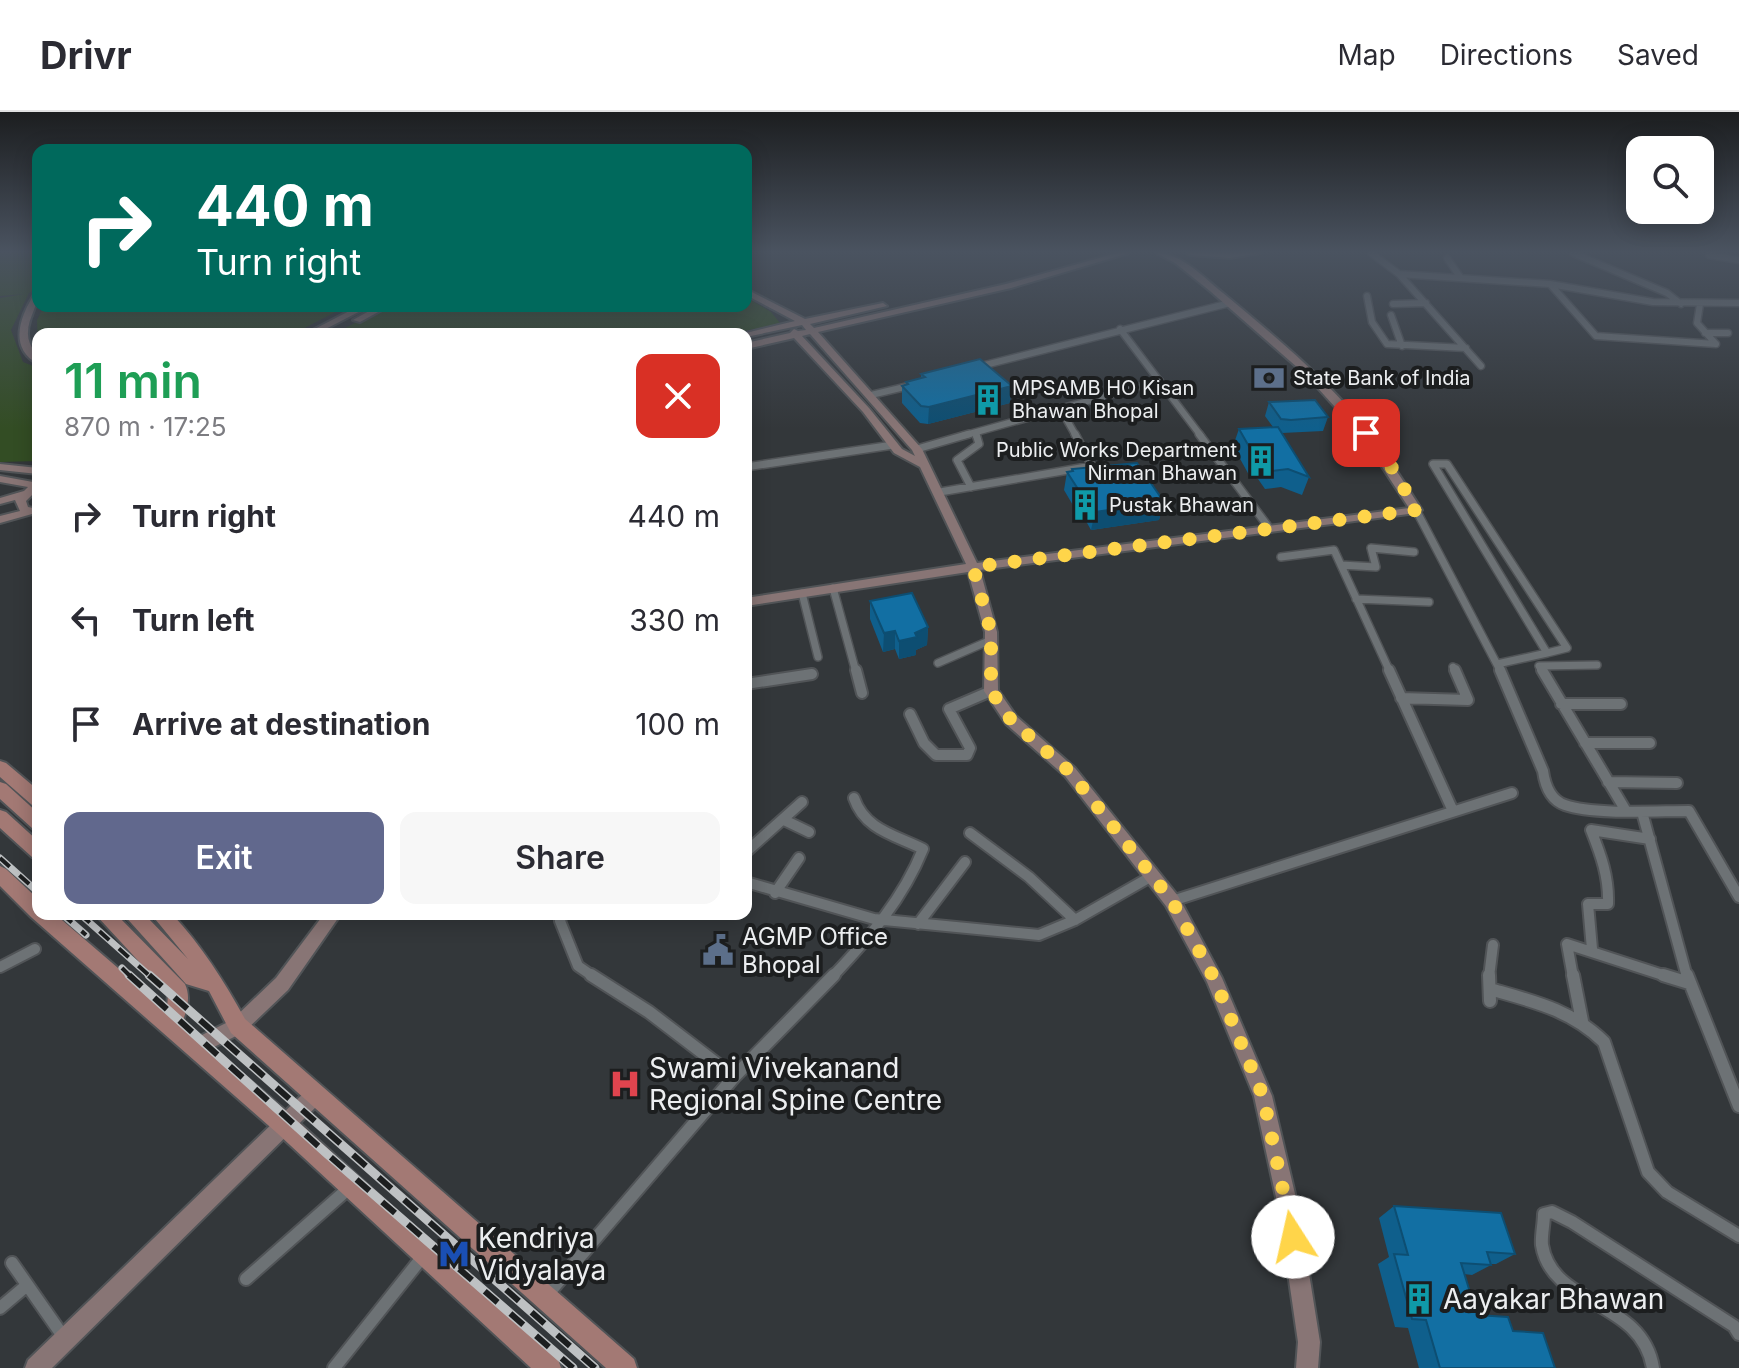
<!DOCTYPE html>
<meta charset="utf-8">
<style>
:root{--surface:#fff;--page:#f7f7f7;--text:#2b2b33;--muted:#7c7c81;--line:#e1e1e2;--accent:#61688d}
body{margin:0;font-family:Inter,sans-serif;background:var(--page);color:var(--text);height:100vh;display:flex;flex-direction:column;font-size:30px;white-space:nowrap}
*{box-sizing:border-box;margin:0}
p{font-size:26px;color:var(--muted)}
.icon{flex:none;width:44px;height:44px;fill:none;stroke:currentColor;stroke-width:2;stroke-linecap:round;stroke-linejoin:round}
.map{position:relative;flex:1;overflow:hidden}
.side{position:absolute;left:32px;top:216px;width:720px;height:592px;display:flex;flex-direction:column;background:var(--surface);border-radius:16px;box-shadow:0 4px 20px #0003}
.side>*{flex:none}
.hud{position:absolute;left:32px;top:32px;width:720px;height:168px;border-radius:16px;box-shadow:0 4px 20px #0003;background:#00695c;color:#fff;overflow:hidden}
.controls{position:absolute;left:1626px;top:24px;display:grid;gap:16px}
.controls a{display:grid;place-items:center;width:88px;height:88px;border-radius:16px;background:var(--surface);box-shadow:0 4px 20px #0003;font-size:40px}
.pin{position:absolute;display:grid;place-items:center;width:68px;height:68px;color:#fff;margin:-34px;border-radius:16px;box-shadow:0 4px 12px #0006}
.me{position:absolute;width:88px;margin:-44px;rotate:350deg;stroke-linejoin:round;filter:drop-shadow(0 0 6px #0008)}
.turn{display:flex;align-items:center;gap:28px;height:168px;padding:0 32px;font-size:36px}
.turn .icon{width:104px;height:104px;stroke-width:2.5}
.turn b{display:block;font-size:56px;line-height:68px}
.round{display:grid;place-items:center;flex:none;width:84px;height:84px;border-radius:16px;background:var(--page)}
.headline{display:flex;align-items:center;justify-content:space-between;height:136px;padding:0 32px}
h1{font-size:48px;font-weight:600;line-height:60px;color:#1e9e55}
.action{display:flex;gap:16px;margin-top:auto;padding:16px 32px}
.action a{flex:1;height:92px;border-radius:16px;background:var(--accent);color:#fff;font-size:32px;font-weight:600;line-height:92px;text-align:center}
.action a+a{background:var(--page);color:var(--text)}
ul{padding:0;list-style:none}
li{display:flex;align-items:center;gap:24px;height:104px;padding:0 32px}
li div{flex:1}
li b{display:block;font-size:30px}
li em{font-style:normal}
header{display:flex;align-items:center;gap:48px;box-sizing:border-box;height:112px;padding:0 40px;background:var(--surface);border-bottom:2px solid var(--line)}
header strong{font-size:38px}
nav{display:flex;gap:44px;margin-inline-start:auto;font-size:28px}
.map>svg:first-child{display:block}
.green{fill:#334d24}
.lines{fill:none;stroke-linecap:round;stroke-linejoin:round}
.street-far3-casing{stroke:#515457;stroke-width:9}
.street-far2-casing{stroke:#515457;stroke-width:10}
.street-far1-casing{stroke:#515457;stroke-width:14}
.street-casing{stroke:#515457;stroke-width:16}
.secondary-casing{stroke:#515457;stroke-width:4}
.primary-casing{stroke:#515457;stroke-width:4}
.street-far3{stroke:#6d7275;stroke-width:6}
.street-far2{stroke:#6d7275;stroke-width:7}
.street-far1{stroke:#6d7275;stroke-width:10}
.street{stroke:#6d7275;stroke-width:12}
.secondary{fill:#887575;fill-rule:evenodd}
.primary{fill:#a37974;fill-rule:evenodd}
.rail-far1-casing{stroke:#bec1c3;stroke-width:7}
.rail-casing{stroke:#bec1c3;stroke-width:9}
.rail-far1{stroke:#1c1e1f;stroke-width:4;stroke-dasharray:13;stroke-linecap:butt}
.rail{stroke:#1c1e1f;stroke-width:6;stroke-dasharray:17;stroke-linecap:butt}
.wall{fill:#0f5f8c}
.shaded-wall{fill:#0d4e72}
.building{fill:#126fa3;stroke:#0d4e72;stroke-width:2}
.route{stroke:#ffd54a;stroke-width:14;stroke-dasharray:0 25.2}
.labels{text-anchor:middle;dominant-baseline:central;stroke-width:8;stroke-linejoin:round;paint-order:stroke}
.far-poi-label{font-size:20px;fill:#eceef0;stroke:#1c1e1f;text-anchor:start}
.poi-label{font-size:24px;fill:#eceef0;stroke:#1c1e1f;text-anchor:start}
.near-poi-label{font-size:28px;fill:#eceef0;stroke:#1c1e1f;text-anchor:start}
</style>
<header>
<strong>Drivr</strong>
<nav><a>Map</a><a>Directions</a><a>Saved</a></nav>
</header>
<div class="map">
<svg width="1739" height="1256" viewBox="0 0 1739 1256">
<rect width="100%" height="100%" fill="#33373a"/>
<path class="green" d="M 0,141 L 38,141 L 38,174 L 29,181 L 11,218 L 23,250 L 38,256 L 38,349 L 0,350 L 0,186 L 24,182 L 0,184 Z
M 746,185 L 771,200 L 780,211 L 732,222 L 334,222 L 387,194 L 746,194 Z
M 44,194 L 347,194 L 293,222 L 38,222 L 38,234 L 37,208 Z"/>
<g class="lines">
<defs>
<path id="street-far3" d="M 1371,141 L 1399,162 L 1481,254
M 1573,141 L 1667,181 L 1681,192
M 1709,143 L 1739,148
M 1447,146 L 1460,165
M 1399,162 L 1550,172 L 1653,190 L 1739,191
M 1550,172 L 1596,224 L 1716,232
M 1367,184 L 1372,210 L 1387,232 L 1466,236
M 1393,192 L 1426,191
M 1700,192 L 1697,211 L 1716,232
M 1391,203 L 1402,234
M 1120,217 L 1201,324
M 1705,221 L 1728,221
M 977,255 L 1230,191
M 871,283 L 913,273
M 1060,296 L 1076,324
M 975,321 L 976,324
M 962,324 L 1160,269"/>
<path id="street-far2" d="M 1199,322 L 1270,417
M 917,337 L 969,322
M 1433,352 L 1447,352 L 1567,536 L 1547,541 Z
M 746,355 L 893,333
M 971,375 L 957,348 L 979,332 L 976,322
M 940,380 L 1092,354 L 1075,322
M 1416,398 L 1501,560
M 1281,445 L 1334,438 L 1390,560
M 1341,453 L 1376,455 L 1371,436 L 1414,440
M 833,476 L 856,560
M 802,481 L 818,545
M 1356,487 L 1429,490
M 938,551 L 991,528
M 1497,552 L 1547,541
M 1453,555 L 1455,560
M 1543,560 L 1539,554 L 1597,553"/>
<path id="street-far1" d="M 856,558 L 862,581
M 1389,558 L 1453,699
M 1500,558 L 1543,659 C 1545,673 1550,688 1565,693 C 1594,703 1656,699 1689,699 L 1739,785
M 1542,558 L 1626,699
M 746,572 L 812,562
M 1401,586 L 1468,588 L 1455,558
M 1561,592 L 1621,592
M 910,602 L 924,631 L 936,643 L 967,643 L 970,636 L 949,597 L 991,579
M 1585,631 L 1650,631
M 1608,670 L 1677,671
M 1642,700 L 1687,865
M 784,708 L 809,720
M 970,721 L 1029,765 L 1075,808
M 746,740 L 802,690
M 746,770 L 874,807 L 1039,823 L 1075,808 L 1152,764
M 775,781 L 799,746
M 1172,789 L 1512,681
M 562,802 L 560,809 L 578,854 L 594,865
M 918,812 L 965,750
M 1592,837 L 1588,792 L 1608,792 C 1609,765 1601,743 1591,718 L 1650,727
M 0,855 L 35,837
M 832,865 C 869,826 903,787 923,737 C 895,723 865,718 854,686
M 1489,865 L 1493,833
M 1573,865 L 1567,832 L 1669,865"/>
<path id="street" d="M 591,863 L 649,900 L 734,965
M 1489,863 L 1490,889
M 1573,863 L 1582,909
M 1663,863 L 1689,871
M 1687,863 L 1739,994
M 1490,877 C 1532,889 1572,898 1604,930 L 1648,1060 L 1667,1080 L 1739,1124
M 12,1151 L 65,1227
M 246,1167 L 349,1076
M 547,1183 L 734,965 L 834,863
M 0,1196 L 26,1174
M 334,1256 L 424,1143
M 1653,1256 C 1642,1187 1552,1195 1542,1133 C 1541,1124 1544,1112 1544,1102 L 1552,1100 L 1572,1110 L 1734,1214 L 1739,1222"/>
<path id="secondary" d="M 1117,141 L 1129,141 L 1011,176 L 818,220 L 922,337 L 977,451 L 1409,396 L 1363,326 L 1306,263 L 1210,179 L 1175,151 L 1156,141 C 1182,141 1204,166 1223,181 C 1275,224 1328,268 1370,321 C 1389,346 1405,372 1422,398 L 1416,401 L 980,458 L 997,520 L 998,578 L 1016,604 L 1075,656 L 1178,784 L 1222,866 L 1272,984 L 1299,1099 L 1320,1230 L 1318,1256 L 1296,1256 L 1298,1230 L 1279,1099 L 1254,984 L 1207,870 L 1166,794 L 1065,664 L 1006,612 L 984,579 L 985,520 L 968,460 L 746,494 L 746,486 L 966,452 L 920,355 L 894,341 L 863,300 L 794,226 L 746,237 L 746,231 L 790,221 L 794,217 L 798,219 L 806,218 L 802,213 L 746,225 L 746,222 L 742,222 L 795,209 L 746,183 L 746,177 L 805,207 L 883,191 L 887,194 L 810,212 L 814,216 L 1006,172 ZM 810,222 L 912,338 L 915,344 L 902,337 L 869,296 L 802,224 Z
M 1187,141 L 1260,141 L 1230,146 L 1191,143 Z
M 38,180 C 38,195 28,206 28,220 C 27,234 38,240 38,252 C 8,236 20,204 35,181 Z
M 359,194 L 370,194 L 316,222 L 305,222 Z
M 378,194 L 389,194 L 360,210 L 353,208 Z
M 0,352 L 38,356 L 38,362 L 0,358 Z
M 0,364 L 33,370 L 38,368 L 38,377 L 26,389 L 28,395 L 38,397 L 38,403 L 32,402 L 0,411 L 0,404 L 20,399 L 15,388 L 0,392 L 0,386 L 24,379 L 28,375 L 0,370 Z
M 324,802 L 341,802 L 288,878 L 244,920 L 194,945 L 188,942 L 185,936 L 188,930 L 232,908 L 276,866 Z
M 314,975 L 321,978 L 323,984 L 321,990 L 52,1256 L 25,1256 L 28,1248 L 307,978 Z"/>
<path id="primary" d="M 0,649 L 6,651 L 38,678 L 38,695 L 32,693 L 0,665 Z
M 0,670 L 6,672 L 38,701 L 38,718 L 32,716 L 0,687 Z
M 0,698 L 6,700 L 38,729 L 38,747 L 32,745 L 0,716 Z
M 0,754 L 6,757 L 38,787 L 38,802 L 55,802 L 167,898 L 168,881 L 95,802 L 116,802 L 185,872 C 191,885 187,898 182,911 L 293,1005 L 558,1247 L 561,1256 L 531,1256 L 277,1021 L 31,805 L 0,774 Z
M 123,802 L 144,802 L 188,847 L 151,802 L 172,802 C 202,834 224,869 245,907 L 634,1247 L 637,1256 L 606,1256 L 231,921 L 209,879 L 186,872 Z"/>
</defs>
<use href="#street-far3" class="street-far3-casing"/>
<use href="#street-far2" class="street-far2-casing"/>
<use href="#street-far1" class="street-far1-casing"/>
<use href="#street" class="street-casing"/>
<use href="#secondary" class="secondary-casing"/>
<use href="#primary" class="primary-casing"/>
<use href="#street-far3" class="street-far3"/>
<use href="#street-far2" class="street-far2"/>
<use href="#street-far1" class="street-far1"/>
<use href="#street" class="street"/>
<use href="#secondary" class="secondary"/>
<use href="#primary" class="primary"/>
<defs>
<path id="rail-far1" d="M 0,746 L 38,780
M 62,802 L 86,823
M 80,802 L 151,865
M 122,856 L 131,865"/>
<path id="rail" d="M 129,863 L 326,1041 L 573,1256
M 149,863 L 595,1256"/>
</defs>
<use href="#rail-far1" class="rail-far1-casing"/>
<use href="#rail" class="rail-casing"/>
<use href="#rail-far1" class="rail-far1"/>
<use href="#rail" class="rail"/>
</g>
<path class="wall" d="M 921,262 L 1010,291 L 928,312 L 920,311 L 902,291 L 902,274 L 906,273 L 906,270 L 921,266 Z
M 1269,290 L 1328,305 L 1323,319 L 1282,321 L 1309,365 L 1302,383 L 1281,375 L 1265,377 L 1258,367 L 1249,363 L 1233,334 L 1239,317 L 1273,315 L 1265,304 Z
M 1072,357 L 1164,390 L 1159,408 L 1091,418 L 1078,395 L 1074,395 L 1064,378 L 1067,360 L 1071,360 Z
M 870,489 L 928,515 L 927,533 L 916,538 L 916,543 L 899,547 L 895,537 L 883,540 L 870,507 Z
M 1394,1094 L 1515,1142 L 1496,1152 L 1490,1152 L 1491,1153 L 1472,1163 L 1464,1162 L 1477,1203 L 1513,1219 L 1555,1256 L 1419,1256 L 1408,1216 L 1395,1215 L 1378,1152 L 1389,1145 L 1379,1106 Z"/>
<path class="shaded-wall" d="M 1012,274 L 1010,291 L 928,312 L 929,295 Z
M 1078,377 L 1081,377 L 1078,395 L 1074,395 Z
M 1164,390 L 1159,408 L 1091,418 L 1095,400 Z
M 928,515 L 927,533 L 916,538 L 916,543 L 899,547 L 899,529 Z
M 895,519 L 895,537 L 883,540 L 884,521 Z"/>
<path class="building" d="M 980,247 L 1012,274 L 929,295 L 921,294 L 902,274 L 908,272 L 906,270 L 925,265 L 921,262 Z
M 1315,288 L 1328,305 L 1291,308 L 1281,307 L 1269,290 Z
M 1278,315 L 1309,365 L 1288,357 L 1272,359 L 1264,349 L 1255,345 L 1239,317 Z
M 1137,351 L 1164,390 L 1095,400 L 1081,377 L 1078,377 L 1067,360 L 1073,359 L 1072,357 Z
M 912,481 L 928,515 L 915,521 L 917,525 L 899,529 L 895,519 L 884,521 L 870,489 Z
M 1394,1094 L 1501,1101 L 1515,1142 L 1487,1140 L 1491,1153 L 1461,1151 L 1477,1203 L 1508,1205 L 1513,1219 L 1543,1221 L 1555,1256 L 1440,1256 L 1426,1208 L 1412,1207 L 1394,1142 L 1408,1143 Z"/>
<linearGradient id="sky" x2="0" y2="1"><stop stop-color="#1c1e20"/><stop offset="0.44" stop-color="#4a5360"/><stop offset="1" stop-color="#4a5360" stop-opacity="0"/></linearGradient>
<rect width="1739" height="317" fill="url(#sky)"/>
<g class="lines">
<path class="route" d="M 1293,1125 L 1263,984 L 1214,866 L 1172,789 L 1070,660 L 1011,608 L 991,579 L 991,520 L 973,455 L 1416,398 L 1395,360 L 1366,321"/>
</g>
<defs>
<symbol id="bank-bare" viewBox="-9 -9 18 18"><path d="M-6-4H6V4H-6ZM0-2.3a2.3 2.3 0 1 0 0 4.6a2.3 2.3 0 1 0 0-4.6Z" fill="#5c6f8a" stroke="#1c1e1f" stroke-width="2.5" paint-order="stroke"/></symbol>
<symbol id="building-bare" viewBox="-9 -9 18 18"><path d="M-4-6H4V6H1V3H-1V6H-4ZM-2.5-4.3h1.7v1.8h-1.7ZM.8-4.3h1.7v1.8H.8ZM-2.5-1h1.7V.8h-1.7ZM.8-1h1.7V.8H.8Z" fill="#0f9aa8" stroke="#1c1e1f" stroke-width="2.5" paint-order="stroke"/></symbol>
<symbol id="civic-bare" viewBox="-9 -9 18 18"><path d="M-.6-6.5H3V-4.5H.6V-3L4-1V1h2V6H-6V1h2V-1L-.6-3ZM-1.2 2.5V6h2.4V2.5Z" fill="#5c6f8a" stroke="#1c1e1f" stroke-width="2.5" paint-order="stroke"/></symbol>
<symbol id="hospital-bare" viewBox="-9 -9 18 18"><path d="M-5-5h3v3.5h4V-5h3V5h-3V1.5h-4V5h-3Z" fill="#e0444e" stroke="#1c1e1f" stroke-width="2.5" paint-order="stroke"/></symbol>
<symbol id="metro-bare" viewBox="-9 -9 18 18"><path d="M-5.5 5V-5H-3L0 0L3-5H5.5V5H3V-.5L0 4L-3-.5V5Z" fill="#1a4fb4" stroke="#1c1e1f" stroke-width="2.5" paint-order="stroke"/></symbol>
</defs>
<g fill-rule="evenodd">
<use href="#bank-bare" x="1247" y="244" width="44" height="44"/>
<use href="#building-bare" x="966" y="266" width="44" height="44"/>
<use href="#building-bare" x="1239" y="327" width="44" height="44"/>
<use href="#building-bare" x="1063" y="371" width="44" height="44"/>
<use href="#civic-bare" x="696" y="816" width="44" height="44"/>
<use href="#hospital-bare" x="603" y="950" width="44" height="44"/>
<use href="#metro-bare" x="432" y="1120" width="44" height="44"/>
<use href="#building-bare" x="1397" y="1165" width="44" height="44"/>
</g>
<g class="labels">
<g class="far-poi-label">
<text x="1293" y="266">State Bank of India</text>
<text x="1012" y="276">MPSAMB HO Kisan<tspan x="1012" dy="23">Bhawan Bhopal</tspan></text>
<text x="1237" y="338" text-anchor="end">Public Works Department<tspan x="1237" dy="23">Nirman Bhawan</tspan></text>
<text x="1109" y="393">Pustak Bhawan</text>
</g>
<g class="poi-label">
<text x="742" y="824">AGMP Office<tspan x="742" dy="28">Bhopal</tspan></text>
</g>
<g class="near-poi-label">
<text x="649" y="956">Swami Vivekanand<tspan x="649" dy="32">Regional Spine Centre</tspan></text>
<text x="478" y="1126">Kendriya<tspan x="478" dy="32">Vidyalaya</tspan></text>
<text x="1443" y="1187">Aayakar Bhawan</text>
</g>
</g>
</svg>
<div class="controls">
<a><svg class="icon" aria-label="search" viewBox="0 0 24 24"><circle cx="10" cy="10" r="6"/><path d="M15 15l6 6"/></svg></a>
</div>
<div class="pin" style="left:1366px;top:321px;background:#d93025"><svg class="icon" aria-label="arrive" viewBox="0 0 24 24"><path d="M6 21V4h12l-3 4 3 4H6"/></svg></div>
<svg class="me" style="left:1293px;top:1125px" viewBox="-20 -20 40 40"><circle r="19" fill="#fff"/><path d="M0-13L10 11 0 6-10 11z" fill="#ffd54a"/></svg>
<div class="hud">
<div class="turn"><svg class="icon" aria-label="right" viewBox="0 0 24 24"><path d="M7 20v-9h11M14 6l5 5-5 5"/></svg><div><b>440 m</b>Turn right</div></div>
</div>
<section class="side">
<div class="headline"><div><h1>11 min</h1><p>870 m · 17:25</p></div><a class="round" style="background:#d93025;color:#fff"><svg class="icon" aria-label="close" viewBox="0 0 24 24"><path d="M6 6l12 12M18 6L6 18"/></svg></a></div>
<ul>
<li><svg class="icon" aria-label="right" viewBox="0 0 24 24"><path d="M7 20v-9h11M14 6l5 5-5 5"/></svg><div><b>Turn right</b></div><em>440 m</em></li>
<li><svg class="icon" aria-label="left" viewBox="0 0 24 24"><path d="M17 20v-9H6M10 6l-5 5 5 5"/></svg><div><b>Turn left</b></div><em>330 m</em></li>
<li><svg class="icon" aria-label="arrive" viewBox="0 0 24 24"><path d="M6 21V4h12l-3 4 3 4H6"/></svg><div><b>Arrive at destination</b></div><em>100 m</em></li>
</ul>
<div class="action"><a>Exit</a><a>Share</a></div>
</section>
</div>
